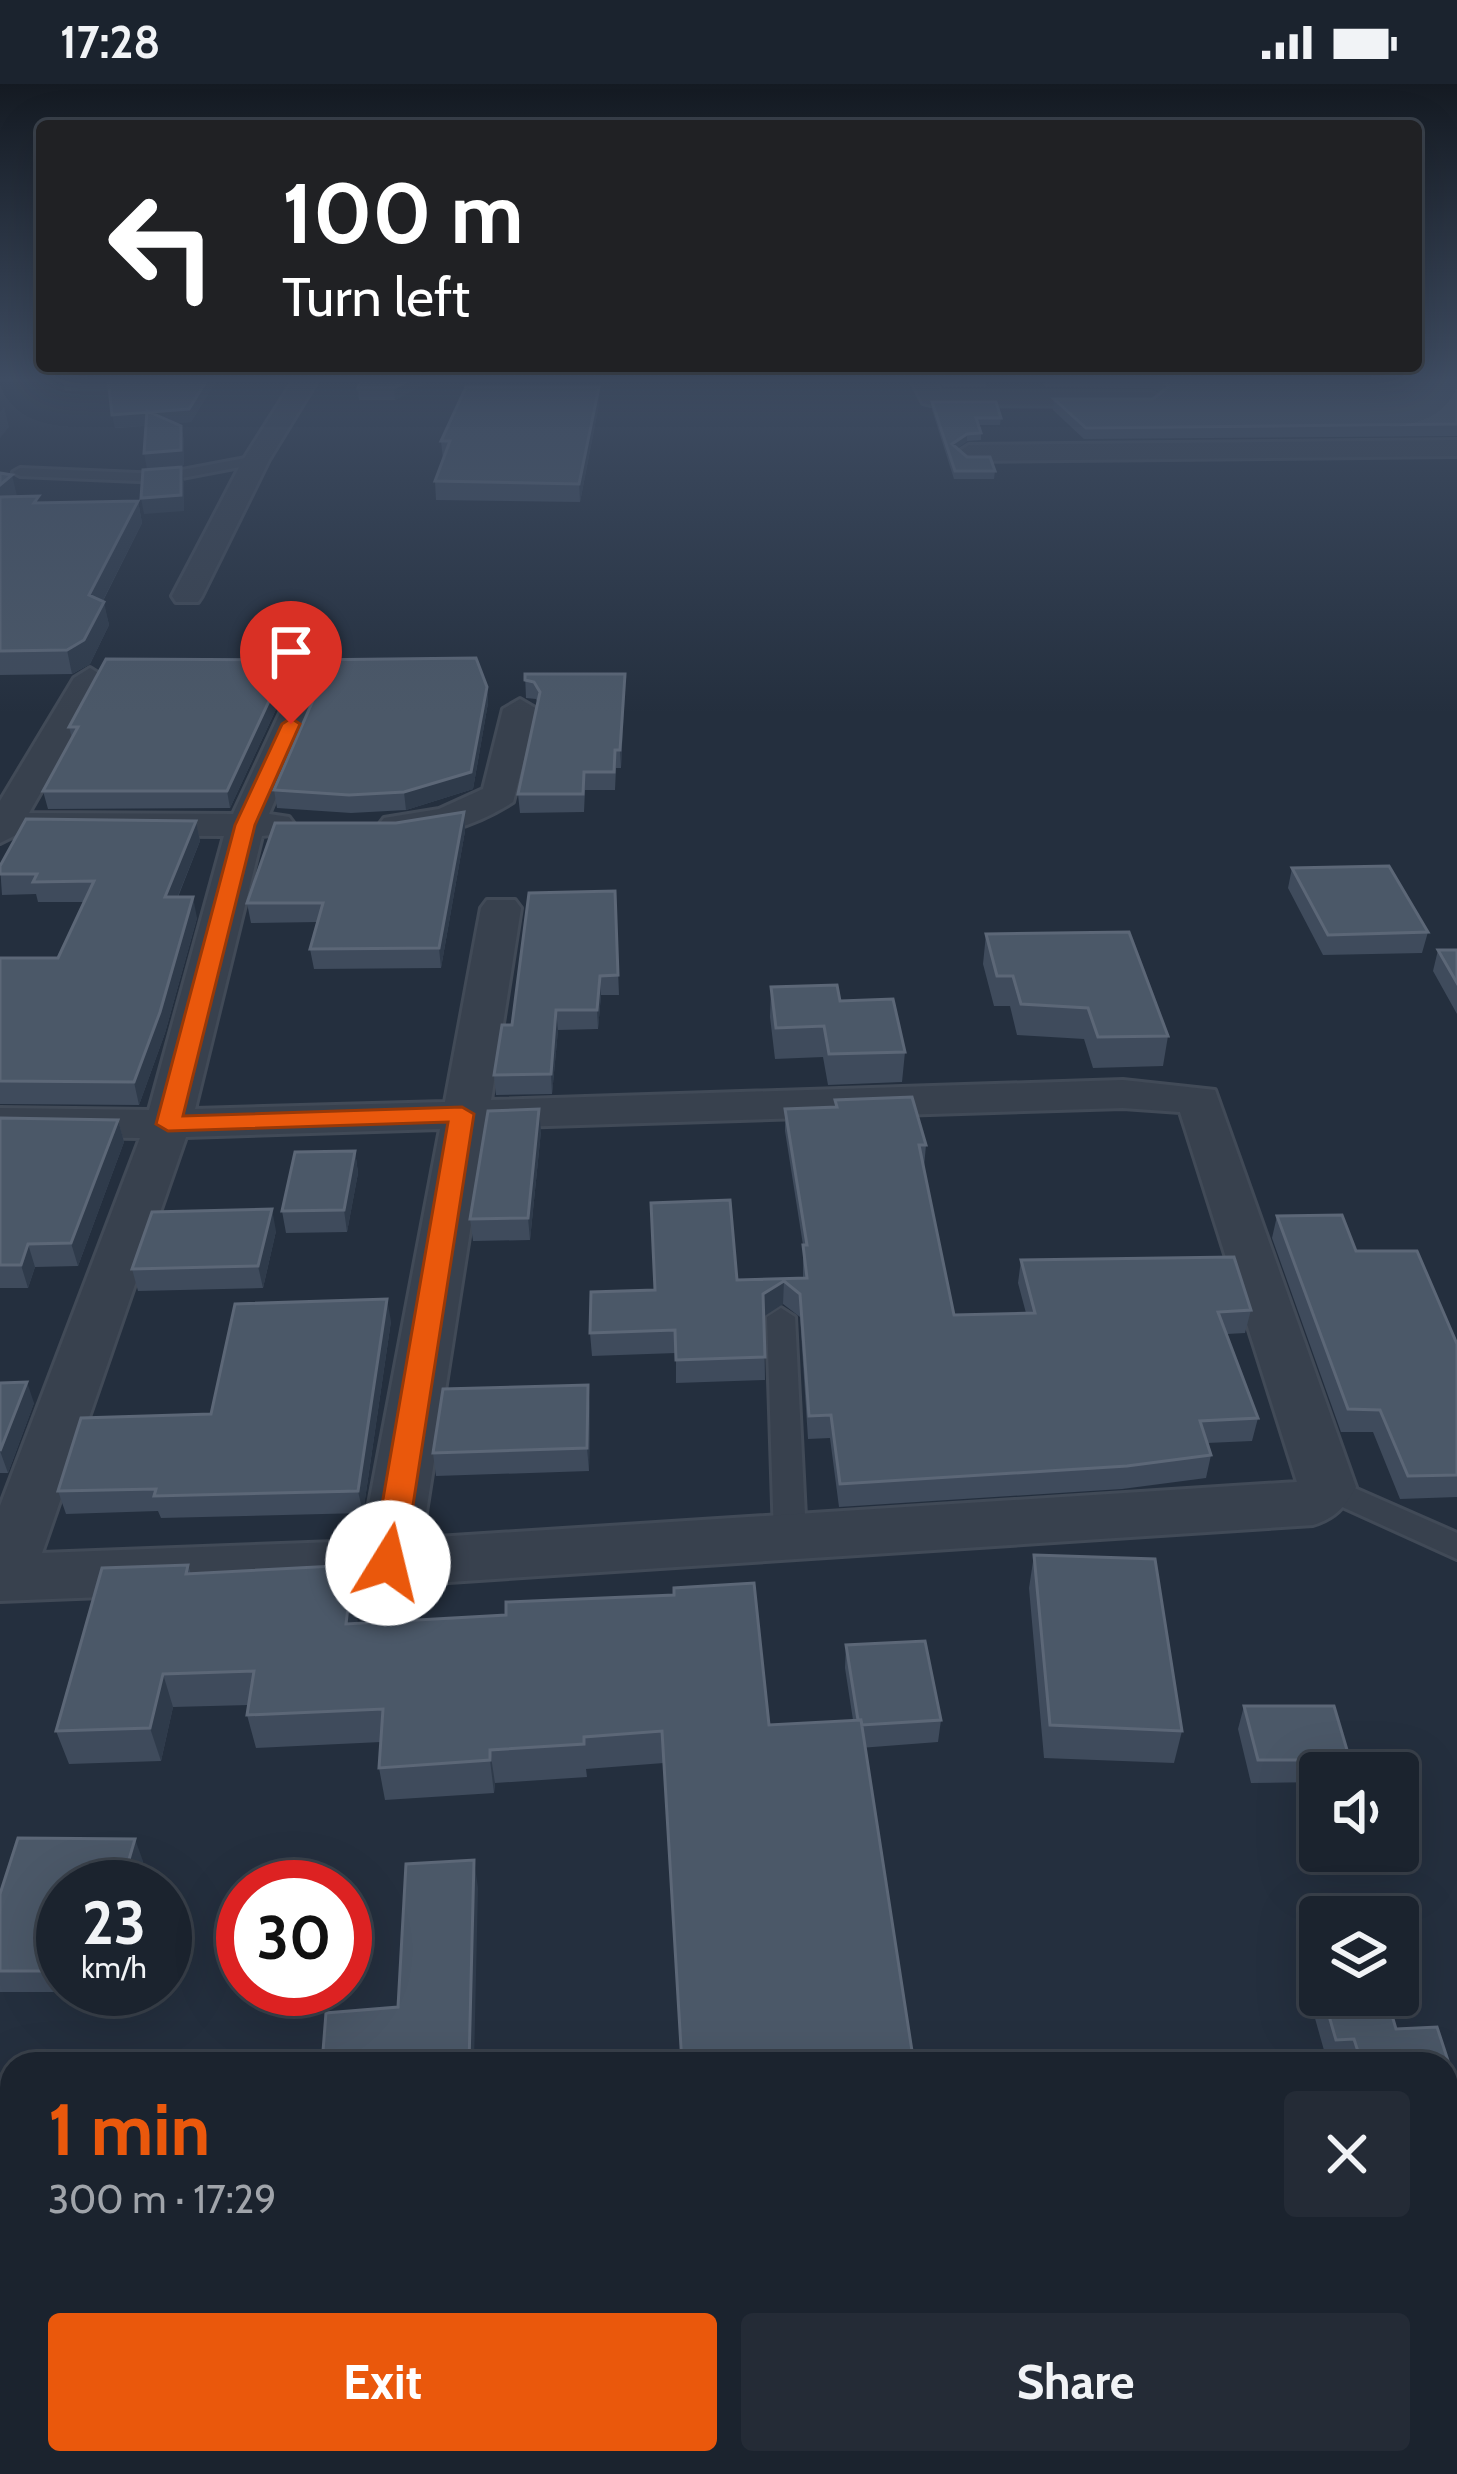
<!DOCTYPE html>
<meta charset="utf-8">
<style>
:root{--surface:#1b232e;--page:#242b36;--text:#f1f3f6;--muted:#a0a4aa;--line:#39404a;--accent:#ea580c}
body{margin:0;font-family:Cabin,sans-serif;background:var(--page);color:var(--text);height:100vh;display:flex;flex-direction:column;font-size:45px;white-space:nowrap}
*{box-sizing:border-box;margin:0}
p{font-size:39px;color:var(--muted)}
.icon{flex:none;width:66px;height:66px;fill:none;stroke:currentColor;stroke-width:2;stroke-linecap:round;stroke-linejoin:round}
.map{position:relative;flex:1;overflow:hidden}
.details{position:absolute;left:0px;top:1968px;width:1458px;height:423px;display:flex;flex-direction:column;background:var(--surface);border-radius:36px 36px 0 0;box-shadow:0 12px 48px #0002,0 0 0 3px var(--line)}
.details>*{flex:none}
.top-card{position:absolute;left:36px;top:36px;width:1386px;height:252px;border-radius:12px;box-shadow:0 12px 48px #0002,0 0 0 3px var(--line);background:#202124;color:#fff;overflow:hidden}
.buttons{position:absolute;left:1299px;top:1668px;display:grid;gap:24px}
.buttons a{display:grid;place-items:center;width:120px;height:120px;border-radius:12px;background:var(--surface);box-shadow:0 12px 48px #0002,0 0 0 3px var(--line);font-size:60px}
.speed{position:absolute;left:36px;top:1776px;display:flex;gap:24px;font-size:60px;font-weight:700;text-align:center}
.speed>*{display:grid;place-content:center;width:156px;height:156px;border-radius:50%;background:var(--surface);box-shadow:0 12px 48px #0002,0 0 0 3px var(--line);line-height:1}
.speed small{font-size:30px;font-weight:400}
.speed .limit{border:18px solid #d22;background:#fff;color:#111}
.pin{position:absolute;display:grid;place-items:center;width:102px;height:102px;color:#fff;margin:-123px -51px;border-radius:50% 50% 50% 0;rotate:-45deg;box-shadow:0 0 12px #0007}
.pin .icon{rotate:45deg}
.me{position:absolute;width:132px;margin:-66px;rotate:9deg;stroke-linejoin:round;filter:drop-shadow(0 0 9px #0008)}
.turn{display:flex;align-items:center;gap:42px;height:252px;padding:0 48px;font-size:54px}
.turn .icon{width:156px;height:156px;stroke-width:2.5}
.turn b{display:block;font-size:84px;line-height:102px}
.round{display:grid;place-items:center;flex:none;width:126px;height:126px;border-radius:12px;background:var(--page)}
.head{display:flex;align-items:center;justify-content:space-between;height:204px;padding:0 48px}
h1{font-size:72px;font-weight:700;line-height:90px;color:var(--accent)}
.button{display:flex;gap:24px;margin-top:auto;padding:24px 48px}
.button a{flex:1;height:138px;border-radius:12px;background:var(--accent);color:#fff;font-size:48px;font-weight:700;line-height:138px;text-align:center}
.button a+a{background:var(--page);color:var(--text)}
.status{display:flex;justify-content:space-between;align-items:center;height:84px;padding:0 60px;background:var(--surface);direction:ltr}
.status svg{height:33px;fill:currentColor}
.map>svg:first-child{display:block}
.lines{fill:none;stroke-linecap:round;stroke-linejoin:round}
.service-casing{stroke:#414a57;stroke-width:6}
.minor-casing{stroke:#414a57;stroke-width:6}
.service{fill:#38414e;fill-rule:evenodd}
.minor{fill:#38414e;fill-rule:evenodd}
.wall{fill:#3f4b5c}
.shaded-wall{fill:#2f3b4b}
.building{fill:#4b5868;stroke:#5c6777;stroke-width:3}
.route{fill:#ea580c;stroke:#983908;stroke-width:3}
</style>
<div class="status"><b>17:28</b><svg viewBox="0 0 49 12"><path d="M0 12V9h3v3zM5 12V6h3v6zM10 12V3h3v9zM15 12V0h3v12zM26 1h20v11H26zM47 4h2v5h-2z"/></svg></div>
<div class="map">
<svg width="1457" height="2390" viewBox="0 0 1457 2390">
<rect width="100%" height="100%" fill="#242f3e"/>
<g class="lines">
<defs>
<path id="service" d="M 256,372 L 261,379 L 161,398 L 20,392 L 13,388 L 20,384 L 161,390 Z
M 781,1224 L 795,1233 L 806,1452 L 801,1460 L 790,1464 L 779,1460 L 774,1452 L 767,1233 Z
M 1327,1392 L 1457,1449 L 1457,1475 L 1316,1411 L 1312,1403 L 1316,1395 Z"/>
<path id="minor" d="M 295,294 L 319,294 L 269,376 L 202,512 L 198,518 L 176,518 L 172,512 L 243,376 Z
M 910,294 L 934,294 L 940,307 L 1151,308 L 1163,315 L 1151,322 L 931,321 L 923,319 Z
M 1457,356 L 1457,372 L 969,377 L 956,369 L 969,361 Z
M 90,584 L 106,594 L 29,729 L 233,730 L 294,599 L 306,596 L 322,606 L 269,730 L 289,733 L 295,741 L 289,749 L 262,752 L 195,1025 L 445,1018 L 481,824 L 487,816 L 515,816 L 521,824 L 491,1016 L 1123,996 L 1215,1006 L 1356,1403 C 1344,1424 1335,1434 1313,1441 L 388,1502 L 0,1517 L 0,1422 L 140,1054 L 0,1052 L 0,1024 L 149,1026 L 224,752 L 16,751 L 0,759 L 0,717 L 74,594 ZM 1123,1024 L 1180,1028 L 1297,1398 L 422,1454 L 486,1044 ZM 440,1045 L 362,1457 L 42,1469 L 186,1053 Z
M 520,615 L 537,625 L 513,718 C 479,740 425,760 384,750 L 378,742 L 384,734 L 439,725 L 483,705 L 503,625 Z
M 1457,2104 L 1457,2184 L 1446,2185 L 1446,2105 Z
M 12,2194 L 12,2276 L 0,2277 L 0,2195 Z
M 926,2379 L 1014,2379 L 1016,2390 L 928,2390 Z"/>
</defs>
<use href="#service" class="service-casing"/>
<use href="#minor" class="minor-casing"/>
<use href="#service" class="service"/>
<use href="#minor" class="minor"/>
</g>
<path class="wall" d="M 62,294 L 218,294 L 191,338 L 176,339 L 181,342 L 184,357 L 184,381 L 147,385 L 146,342 L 115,344 L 110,306 L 65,307 Z
M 435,294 L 395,316 L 359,316 L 358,304 Z
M 937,294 L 987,294 L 986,303 L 943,303 Z
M 1045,294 L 1457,294 L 1457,352 L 1084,355 L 1053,326 L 1054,315 L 1153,315 L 1160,309 L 1151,304 L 1044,303 Z
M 932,318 L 1001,334 L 1000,341 L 979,341 L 981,349 L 981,356 L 967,357 L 957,364 L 967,373 L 995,387 L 994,395 L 954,395 L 932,326 Z
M 599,320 L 580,418 L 436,416 L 435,397 L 443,375 L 441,357 Z
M 0,389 L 17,412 L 40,419 L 138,417 L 142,439 L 103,517 L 109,541 L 90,580 L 72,590 L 0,591 Z
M 306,576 L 487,603 L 488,619 L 473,705 L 406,726 L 351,729 L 277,724 L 274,706 L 319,602 L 309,592 Z
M 525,590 L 625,590 L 621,684 L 616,684 L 615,706 L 585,706 L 584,728 L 520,729 L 518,710 L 538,619 L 536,615 L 526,614 Z
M 303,592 L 286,604 L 230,724 L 48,725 L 43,707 L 72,654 L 69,643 Z
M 464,728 L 465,747 L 441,884 L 314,885 L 310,865 L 318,838 L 251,839 L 247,819 L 396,739 Z
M 196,737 L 200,757 L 178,813 L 197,834 L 165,949 L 139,1021 L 0,1020 L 0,874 L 58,874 L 84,818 L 38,818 L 36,810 L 2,811 L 0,782 Z
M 1292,784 L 1428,848 L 1422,869 L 1323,871 L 1288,804 Z
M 615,807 L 619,911 L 601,911 L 598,945 L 558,946 L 552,1010 L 496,1011 L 494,991 L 512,941 Z
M 986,850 L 1168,952 L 1163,982 L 1093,984 L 1084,955 L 1017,951 L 1010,922 L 994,922 L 983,880 Z
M 1438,866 L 1457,866 L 1457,930 L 1433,887 Z
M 771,903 L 840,917 L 905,968 L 902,998 L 828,1001 L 823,973 L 775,975 L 770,933 Z
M 835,1016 L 926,1061 L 924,1083 L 954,1231 L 1026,1229 L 1018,1199 L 1021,1176 L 1251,1226 L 1245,1249 L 1227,1250 L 1258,1334 L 1252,1357 L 1207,1359 L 1211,1371 L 1206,1394 L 1122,1405 L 839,1423 L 830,1354 L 808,1355 L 800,1233 L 783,1220 L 764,1232 L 765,1296 L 676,1299 L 676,1269 L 592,1272 L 590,1249 L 654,1206 L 737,1196 L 803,1194 L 803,1161 L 785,1047 L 785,1025 L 835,1023 Z
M 0,1034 L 118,1036 L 124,1058 L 78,1182 L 35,1183 L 28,1204 L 0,1204 Z
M 541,1047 L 530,1156 L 473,1157 L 470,1135 Z
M 355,1067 L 358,1089 L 347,1148 L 286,1149 L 282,1127 Z
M 1277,1132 L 1356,1167 L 1457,1260 L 1457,1413 L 1400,1415 L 1373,1348 L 1341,1348 L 1272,1154 Z
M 276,1147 L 263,1204 L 138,1207 L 132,1185 Z
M 391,1237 L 363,1429 L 161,1434 L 158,1427 L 66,1430 L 58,1407 Z
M 0,1299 L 34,1319 L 8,1389 L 0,1389 Z
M 590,1323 L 589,1387 L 436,1392 L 433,1369 Z
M 1034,1471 L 1182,1647 L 1174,1679 L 1044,1674 L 1029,1504 Z
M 188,1481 L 191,1490 L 353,1481 L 360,1514 L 357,1539 L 769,1641 L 853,1636 L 845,1584 L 846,1561 L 941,1636 L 938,1658 L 586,1685 L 587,1693 L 495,1699 L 494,1709 L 385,1716 L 379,1684 L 381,1658 L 256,1664 L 247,1631 L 249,1621 L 173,1623 L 161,1677 L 69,1680 L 56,1647 Z
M 1244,1622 L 1350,1676 L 1345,1689 L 1320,1689 L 1320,1698 L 1251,1699 L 1238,1645 Z
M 143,1777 L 136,1803 L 63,1803 L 63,1905 L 108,1905 L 107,1908 L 0,1908 L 0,1810 Z
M 1316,1885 L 1320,1885 L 1320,1911 L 1386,1911 L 1396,1945 L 1437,1943 L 1457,2004 L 1457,2071 L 1446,2071 L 1446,1980 L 1346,1980 L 1345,1976 L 1327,1977 L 1307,1906 Z
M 1037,2379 L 1353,2379 L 1356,2390 L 1039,2390 Z
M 1410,2379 L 1446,2379 L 1457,2390 L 1414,2390 Z"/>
<path class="shaded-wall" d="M 208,294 L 218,294 L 191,338 L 115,344 L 112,331 Z
M 413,294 L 435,294 L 395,316 L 394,304 Z
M 599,303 L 599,320 L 580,418 L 579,400 Z
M 4,323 L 9,343 L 0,354 L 0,328 Z
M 181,342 L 184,357 L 184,381 L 147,385 L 144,369 Z
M 967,350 L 967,357 L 952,368 L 952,360 Z
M 181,383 L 184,398 L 184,427 L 144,430 L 141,414 Z
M 12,391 L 17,412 L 0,428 L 0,401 Z
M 138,417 L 142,439 L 94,534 L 89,511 Z
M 104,518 L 109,541 L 90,580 L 72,590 L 67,566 Z
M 301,576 L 303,592 L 286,604 L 230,724 L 227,707 L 283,587 Z
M 625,590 L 625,607 L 621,684 L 620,666 Z
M 487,603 L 488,619 L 473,705 L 406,726 L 404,708 Z
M 464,728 L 465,747 L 441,884 L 439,864 Z
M 196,737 L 200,757 L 169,834 L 165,813 Z
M 193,813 L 197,834 L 165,949 L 139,1021 L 134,998 Z
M 600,892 L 601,911 L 598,945 L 597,926 Z
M 556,926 L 558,946 L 552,1010 L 551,990 Z
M 539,1025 L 541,1047 L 530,1156 L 528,1134 Z
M 118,1036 L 124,1058 L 78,1182 L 71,1159 Z
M 355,1067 L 358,1089 L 347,1148 L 344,1126 Z
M 272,1125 L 276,1147 L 263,1204 L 258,1182 Z
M 28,1160 L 35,1183 L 28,1204 L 21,1181 Z
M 784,1197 L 783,1220 L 763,1233 L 763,1210 Z
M 387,1215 L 391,1237 L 363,1429 L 358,1407 Z
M 27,1298 L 34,1319 L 8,1389 L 0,1367 Z
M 588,1301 L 590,1323 L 589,1387 L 587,1364 Z
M 353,1481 L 360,1514 L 353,1573 L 346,1540 Z
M 163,1590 L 173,1623 L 161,1677 L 150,1644 Z
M 490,1666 L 495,1699 L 494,1709 L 490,1676 Z
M 135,1755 L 143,1777 L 136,1803 L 121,1803 Z
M 474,1776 L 478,1804 L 474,1980 L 469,1980 Z
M 1,1994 L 12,2015 L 0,2059 L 0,1998 Z"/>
<path class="building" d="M 108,294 L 208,294 L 189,325 L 112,331 Z
M 362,294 L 413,294 L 394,304 L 358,304 Z
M 1155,294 L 1457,294 L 1457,340 L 1086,344 L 1054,315 L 1153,315 L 1169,302 Z
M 466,303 L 599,303 L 579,400 L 435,397 L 450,357 L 441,357 Z
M 932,318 L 996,318 L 1001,334 L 976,334 L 981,349 L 967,350 L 952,360 L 967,373 L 990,373 L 995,387 L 955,387 Z
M 147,327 L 181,342 L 181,366 L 144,369 Z
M 181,383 L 181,411 L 141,414 L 143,386 Z
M 0,389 L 12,391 L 0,401 Z
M 39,412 L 34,419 L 138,417 L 89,511 L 104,518 L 84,556 L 67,566 L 0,567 L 0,413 Z
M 476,574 L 487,603 L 471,688 L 404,708 L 349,711 L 274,706 L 324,591 L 306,576 Z
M 106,575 L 301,576 L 283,587 L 227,707 L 43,707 L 78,643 L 69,643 Z
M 525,590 L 625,590 L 620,666 L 615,666 L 614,688 L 584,688 L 583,710 L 518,710 L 540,608 L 534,598 L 525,596 Z
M 464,728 L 439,864 L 310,865 L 323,819 L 247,819 L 275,739 L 396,739 Z
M 26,735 L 196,737 L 165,813 L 193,813 L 160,928 L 134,998 L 0,997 L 0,874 L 58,874 L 94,797 L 33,798 L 37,790 L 0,790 L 0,782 Z
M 1389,782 L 1428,848 L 1328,851 L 1292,784 Z
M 615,807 L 618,891 L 600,892 L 597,926 L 556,926 L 551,990 L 494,991 L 502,941 L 512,941 L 529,809 Z
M 1129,848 L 1168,952 L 1098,953 L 1088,924 L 1021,920 L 1013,892 L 997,892 L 986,850 Z
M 1438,866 L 1457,866 L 1457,899 Z
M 837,901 L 840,917 L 893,915 L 905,968 L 829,970 L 824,942 L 776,944 L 771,903 Z
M 912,1013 L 926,1061 L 919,1061 L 954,1231 L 1035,1229 L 1021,1176 L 1234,1173 L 1251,1226 L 1218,1228 L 1258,1334 L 1200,1337 L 1211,1371 L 1127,1382 L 840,1400 L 831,1331 L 809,1332 L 800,1210 L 784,1197 L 763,1210 L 765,1273 L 676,1276 L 675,1246 L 590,1249 L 591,1208 L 655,1206 L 651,1119 L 730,1116 L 737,1196 L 807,1194 L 803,1161 L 807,1161 L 785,1025 L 837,1023 L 835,1016 Z
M 539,1025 L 528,1134 L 470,1135 L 488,1027 Z
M 0,1034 L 118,1036 L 71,1159 L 28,1160 L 21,1181 L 0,1181 Z
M 355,1067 L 344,1126 L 282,1127 L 295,1068 Z
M 272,1125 L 258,1182 L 132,1185 L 152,1128 Z
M 1342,1131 L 1356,1167 L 1417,1167 L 1457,1260 L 1457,1391 L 1408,1392 L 1380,1326 L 1348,1325 L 1277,1132 Z
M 387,1215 L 358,1407 L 154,1412 L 156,1405 L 58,1407 L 81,1334 L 211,1330 L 235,1220 Z
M 27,1298 L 0,1367 L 0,1299 Z
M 588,1301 L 587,1364 L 433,1369 L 443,1305 Z
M 1034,1471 L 1155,1475 L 1182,1647 L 1050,1641 Z
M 188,1481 L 186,1490 L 353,1481 L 346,1540 L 506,1531 L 506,1518 L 674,1511 L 674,1504 L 754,1499 L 769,1641 L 861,1636 L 914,1980 L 682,1980 L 662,1647 L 584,1653 L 584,1660 L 490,1666 L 490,1676 L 379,1684 L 383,1625 L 247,1631 L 254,1587 L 163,1590 L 150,1644 L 56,1647 L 102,1484 Z
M 925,1557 L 941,1636 L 862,1641 L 861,1636 L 858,1636 L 846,1561 Z
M 1244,1622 L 1334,1622 L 1350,1676 L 1258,1676 Z
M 18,1754 L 135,1755 L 121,1803 L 63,1803 L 63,1887 L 0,1887 L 0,1810 Z
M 474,1776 L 469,1980 L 322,1980 L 326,1929 L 398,1923 L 406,1780 Z
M 1323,1911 L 1386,1911 L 1396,1945 L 1437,1943 L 1457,2004 L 1457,2051 L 1446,2051 L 1446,1980 L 1362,1980 L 1354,1955 L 1336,1956 Z
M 1457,2224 L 1457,2390 L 1436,2390 L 1432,2379 L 1446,2379 L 1446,2225 Z
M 219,2379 L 625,2379 L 626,2390 L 217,2390 Z
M 733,2379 L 835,2379 L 844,2390 L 724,2390 Z
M 1050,2379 L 1353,2379 L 1356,2390 L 1051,2390 Z"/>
<linearGradient id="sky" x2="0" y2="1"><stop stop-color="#141a22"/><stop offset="0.47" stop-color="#3f4d63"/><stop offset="1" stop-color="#3f4d63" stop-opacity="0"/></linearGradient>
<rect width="1457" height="629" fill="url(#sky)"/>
<path class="route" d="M 291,634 L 300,640 L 255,741 L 183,1032 L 462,1023 L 474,1030 L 404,1479 L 399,1487 L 377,1487 L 372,1479 L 448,1038 L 168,1047 L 156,1040 L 235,741 L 282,640 Z"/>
</svg>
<div class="buttons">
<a><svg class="icon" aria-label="sound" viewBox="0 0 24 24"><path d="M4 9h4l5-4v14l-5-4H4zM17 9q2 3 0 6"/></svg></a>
<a><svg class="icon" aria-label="layers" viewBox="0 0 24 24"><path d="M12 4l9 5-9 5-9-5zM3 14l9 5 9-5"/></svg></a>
</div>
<div class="speed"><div>23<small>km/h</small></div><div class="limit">30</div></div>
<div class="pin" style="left:291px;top:640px;background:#d93025"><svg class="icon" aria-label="arrive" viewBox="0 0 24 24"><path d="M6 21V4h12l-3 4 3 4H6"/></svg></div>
<svg class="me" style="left:388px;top:1479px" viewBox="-20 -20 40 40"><circle r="19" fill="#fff"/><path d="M0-13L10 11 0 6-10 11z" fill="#ea580c"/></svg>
<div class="top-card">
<div class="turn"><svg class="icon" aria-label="left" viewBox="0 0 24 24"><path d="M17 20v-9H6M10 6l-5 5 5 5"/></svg><div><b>100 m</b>Turn left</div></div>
</div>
<section class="details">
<div class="head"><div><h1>1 min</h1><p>300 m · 17:29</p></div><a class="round"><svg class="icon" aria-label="close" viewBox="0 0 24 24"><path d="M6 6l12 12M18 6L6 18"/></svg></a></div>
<div class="button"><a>Exit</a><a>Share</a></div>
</section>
</div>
